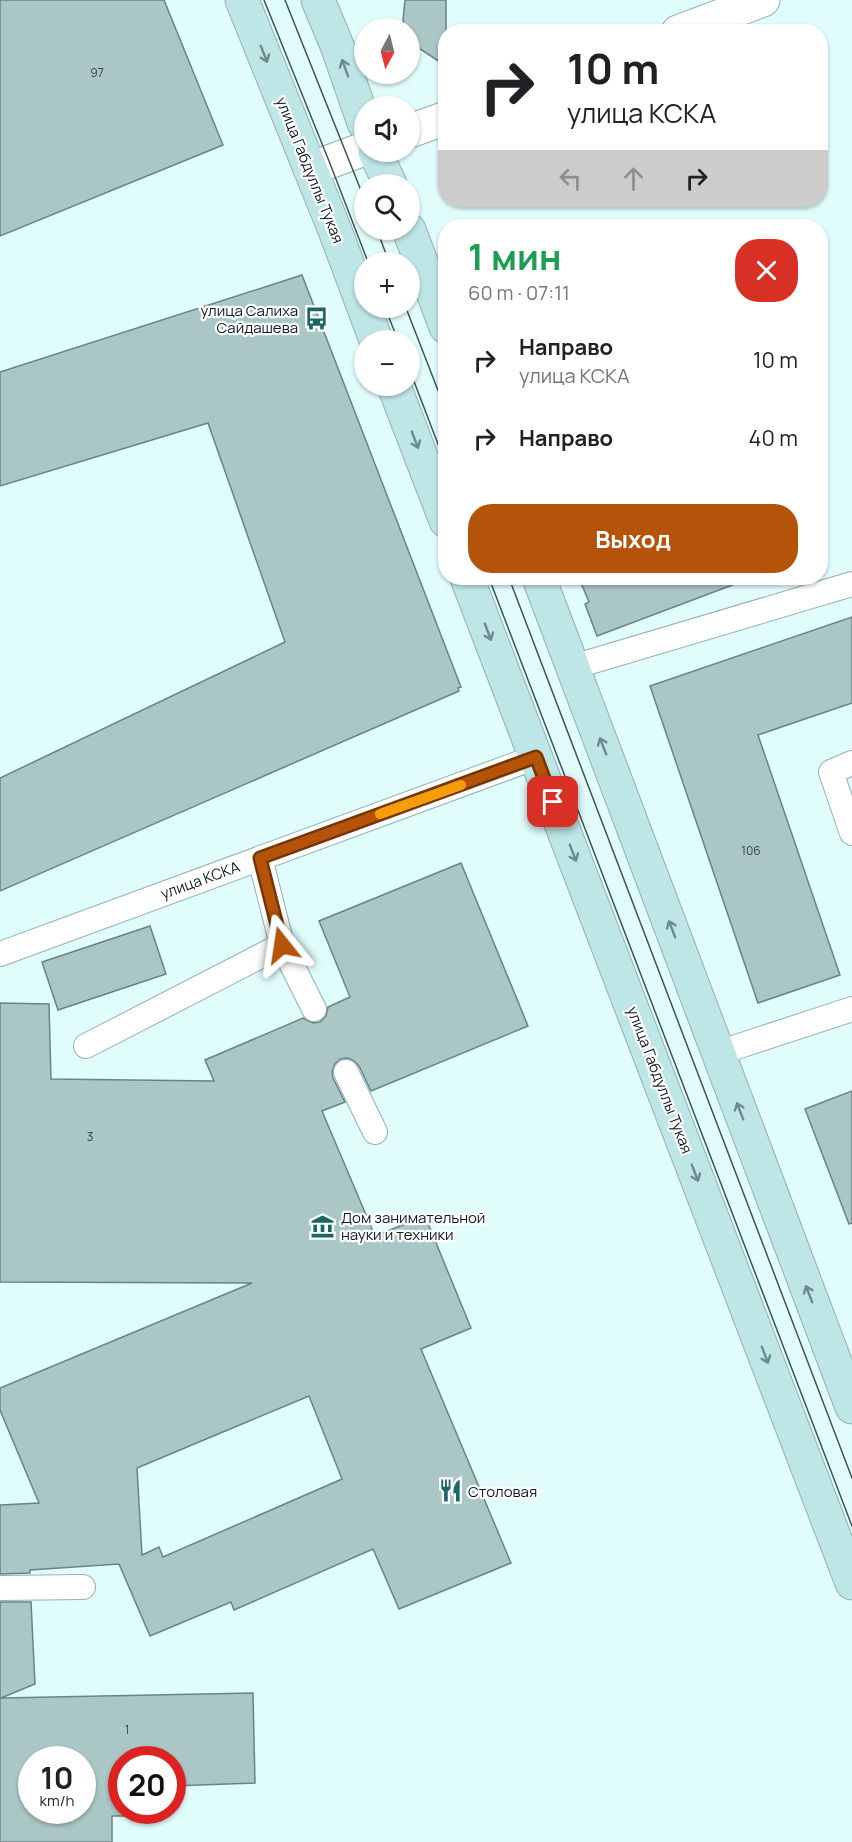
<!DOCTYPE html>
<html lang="ru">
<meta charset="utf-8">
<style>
:root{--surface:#fff;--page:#f6f6f6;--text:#202124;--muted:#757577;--accent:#b45309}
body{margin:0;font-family:Manrope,sans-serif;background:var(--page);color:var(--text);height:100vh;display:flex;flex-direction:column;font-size:22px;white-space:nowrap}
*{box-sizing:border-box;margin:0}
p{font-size:20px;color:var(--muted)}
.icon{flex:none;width:33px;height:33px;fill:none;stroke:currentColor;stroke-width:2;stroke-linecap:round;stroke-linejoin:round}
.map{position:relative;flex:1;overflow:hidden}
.drawer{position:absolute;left:438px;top:219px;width:390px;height:366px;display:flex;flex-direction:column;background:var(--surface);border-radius:24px;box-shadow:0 2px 4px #0004}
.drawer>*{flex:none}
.guide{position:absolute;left:438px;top:24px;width:390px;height:183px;border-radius:24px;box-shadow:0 2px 4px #0004;background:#fff;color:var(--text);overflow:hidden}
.needle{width:39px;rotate:187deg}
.controls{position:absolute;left:354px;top:18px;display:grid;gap:12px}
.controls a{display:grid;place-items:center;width:66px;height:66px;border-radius:50%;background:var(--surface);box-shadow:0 2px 4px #0004;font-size:30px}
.speed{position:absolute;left:18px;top:1746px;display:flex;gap:12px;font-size:30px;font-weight:700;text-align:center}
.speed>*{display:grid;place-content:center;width:78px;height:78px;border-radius:50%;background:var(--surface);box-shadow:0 2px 4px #0004;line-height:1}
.speed small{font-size:15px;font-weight:400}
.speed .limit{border:9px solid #d22;background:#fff;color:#111}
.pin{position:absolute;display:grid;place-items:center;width:51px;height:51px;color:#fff;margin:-26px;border-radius:12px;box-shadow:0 3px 9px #0006}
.me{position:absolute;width:66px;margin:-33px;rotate:345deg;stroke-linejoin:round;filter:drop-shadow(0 0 4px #0008)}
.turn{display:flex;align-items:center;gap:21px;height:126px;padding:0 30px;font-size:27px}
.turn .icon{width:78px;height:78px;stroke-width:2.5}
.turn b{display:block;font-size:42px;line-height:51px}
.lanes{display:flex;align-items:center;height:57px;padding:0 30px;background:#0003;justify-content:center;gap:30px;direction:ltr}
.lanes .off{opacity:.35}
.round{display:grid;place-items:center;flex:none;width:63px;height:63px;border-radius:24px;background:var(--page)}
.head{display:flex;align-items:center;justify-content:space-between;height:102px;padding:0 30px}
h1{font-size:36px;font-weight:700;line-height:45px;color:#1e9e55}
.action{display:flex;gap:12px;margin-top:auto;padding:12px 30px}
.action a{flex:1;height:69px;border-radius:24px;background:var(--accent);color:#fff;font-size:24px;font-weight:700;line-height:69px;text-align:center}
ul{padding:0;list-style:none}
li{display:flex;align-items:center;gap:18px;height:78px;padding:0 30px}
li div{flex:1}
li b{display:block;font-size:22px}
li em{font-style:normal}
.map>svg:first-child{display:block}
.building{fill:#aac6c5;stroke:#698483;stroke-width:1.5;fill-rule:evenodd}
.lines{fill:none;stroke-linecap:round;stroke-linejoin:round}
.lane-casing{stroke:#94b0af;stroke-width:26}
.street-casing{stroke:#94b0af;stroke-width:35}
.secondary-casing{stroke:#94b0af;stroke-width:35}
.lane{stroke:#fff;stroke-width:24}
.street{stroke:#fff;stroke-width:33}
.secondary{stroke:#bee6e6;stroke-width:33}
.tram{stroke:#425252;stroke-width:1.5}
.oneway{stroke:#6f8a8a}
.route-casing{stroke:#753606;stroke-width:15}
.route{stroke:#b45309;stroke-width:10}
.slow{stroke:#f59e0b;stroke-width:10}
.labels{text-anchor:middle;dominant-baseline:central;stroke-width:4.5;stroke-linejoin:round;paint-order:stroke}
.number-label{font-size:12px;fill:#364545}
.street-label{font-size:15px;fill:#0f1a1a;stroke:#fff}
.poi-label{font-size:15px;fill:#0f1a1a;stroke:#fff;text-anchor:start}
</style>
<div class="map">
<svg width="852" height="1842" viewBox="0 0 852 1842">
<rect width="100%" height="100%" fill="#e0fdfc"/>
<path class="building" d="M 0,0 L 164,0 L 223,145 L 0,236 Z
M 405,0 L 446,0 L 446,66 L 414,45 L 410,38 L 410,28 L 405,28 L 403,20 Z
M 302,275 L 461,687 L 458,688 L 459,691 L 0,891 L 0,778 L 285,642 L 208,423 L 0,486 L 0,372 Z
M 579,578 L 742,578 L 743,581 L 597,636 L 585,604 L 589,602 Z
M 852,617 L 852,703 L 758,735 L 840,975 L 758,1003 L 650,686 Z
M 461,863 L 528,1026 L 371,1091 L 359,1066 L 354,1061 L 348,1058 L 340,1059 L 335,1064 L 332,1072 L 333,1078 L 345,1102 L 322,1111 L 375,1236 L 425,1216 L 471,1328 L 421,1349 L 511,1563 L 399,1609 L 373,1549 L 234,1610 L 231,1602 L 150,1636 L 119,1564 L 30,1570 L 30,1573 L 0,1574 L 0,1505 L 39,1503 L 0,1410 L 0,1388 L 252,1283 L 0,1282 L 0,1003 L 49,1004 L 51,1079 L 214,1081 L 205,1060 L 303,1018 L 313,1023 L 320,1022 L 326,1016 L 328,1007 L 350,997 L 319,921 ZM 309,1396 L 342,1479 L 163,1557 L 159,1547 L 142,1555 L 137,1468 Z
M 150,926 L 166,974 L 58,1010 L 42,962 Z
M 852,1091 L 852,1223 L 849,1224 L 805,1109 Z
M 0,1602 L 31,1602 L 35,1684 L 1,1698 L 253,1693 L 255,1783 L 172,1786 L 172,1760 L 122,1760 L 122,1810 L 160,1810 L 160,1816 L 112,1816 L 112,1842 L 0,1842 ZM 32,1760 L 82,1760 L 82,1810 L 32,1810 Z"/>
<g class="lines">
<defs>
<path id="lane" d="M 573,667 L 852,584
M 852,763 L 831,772 L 852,833
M 282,945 L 314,1009
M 0,954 L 536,757
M 86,1046 L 282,945 L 260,858
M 718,1053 L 852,1009
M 346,1072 L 375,1132
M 0,1588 L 83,1587"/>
<path id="street" d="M 678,32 L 763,0
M 410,131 L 446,118
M 310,169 L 364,149"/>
<path id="secondary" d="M 242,0 L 336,233 L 376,340
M 318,0 L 338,48 L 364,123
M 375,152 L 390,184
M 409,230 L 446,327
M 394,386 L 446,521
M 467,578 L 852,1583
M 539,578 L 852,1407"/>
</defs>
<use href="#lane" class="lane-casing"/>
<use href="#street" class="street-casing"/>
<use href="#secondary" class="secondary-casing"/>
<use href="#lane" class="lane"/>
<use href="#street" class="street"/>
<use href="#secondary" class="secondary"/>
<path class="tram" d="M 264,0 L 329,161 L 368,262
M 285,0 L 364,198
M 377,230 L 389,262
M 385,308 L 398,340
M 406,308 L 446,411
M 410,371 L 446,465
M 489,578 L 852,1526
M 509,578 L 852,1478"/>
</g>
<defs><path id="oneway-shaft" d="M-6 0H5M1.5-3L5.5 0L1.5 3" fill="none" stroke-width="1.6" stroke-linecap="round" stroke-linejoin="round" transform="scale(1.5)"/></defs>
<g class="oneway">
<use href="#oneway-shaft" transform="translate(264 54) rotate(68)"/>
<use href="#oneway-shaft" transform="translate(345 68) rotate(-110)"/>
<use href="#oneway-shaft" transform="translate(415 440) rotate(69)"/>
<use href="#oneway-shaft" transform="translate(488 632) rotate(69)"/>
<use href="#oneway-shaft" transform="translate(603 746) rotate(-111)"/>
<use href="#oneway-shaft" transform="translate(573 853) rotate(69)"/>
<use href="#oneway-shaft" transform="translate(672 929) rotate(-111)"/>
<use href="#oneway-shaft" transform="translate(740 1111) rotate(-111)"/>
<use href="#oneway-shaft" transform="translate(695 1173) rotate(69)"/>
<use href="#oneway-shaft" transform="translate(809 1294) rotate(-111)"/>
<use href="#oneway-shaft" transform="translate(765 1355) rotate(69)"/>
</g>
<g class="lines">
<defs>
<path id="route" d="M 282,945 L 260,858 L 536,757 L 553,802"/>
</defs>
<use href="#route" class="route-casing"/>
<use href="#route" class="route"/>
<path class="slow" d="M 380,814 L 461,785"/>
</g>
<defs>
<symbol id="bus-bare" viewBox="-9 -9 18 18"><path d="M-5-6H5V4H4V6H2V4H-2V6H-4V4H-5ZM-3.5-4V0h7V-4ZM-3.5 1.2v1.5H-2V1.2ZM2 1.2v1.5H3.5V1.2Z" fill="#1a6767" stroke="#fff" stroke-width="2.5" paint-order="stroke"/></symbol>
<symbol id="museum-bare" viewBox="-9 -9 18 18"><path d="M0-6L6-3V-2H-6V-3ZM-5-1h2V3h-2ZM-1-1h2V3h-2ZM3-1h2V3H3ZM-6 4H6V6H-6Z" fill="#1a6767" stroke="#fff" stroke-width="2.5" paint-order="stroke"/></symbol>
<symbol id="restaurant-bare" viewBox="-9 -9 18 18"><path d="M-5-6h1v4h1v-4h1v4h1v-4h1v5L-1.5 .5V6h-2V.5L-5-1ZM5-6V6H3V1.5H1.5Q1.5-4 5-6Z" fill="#1a6767" stroke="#fff" stroke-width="2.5" paint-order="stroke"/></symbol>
</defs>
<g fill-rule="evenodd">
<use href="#bus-bare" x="300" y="302" width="33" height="33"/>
<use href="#museum-bare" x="306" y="1210" width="33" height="33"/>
<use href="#restaurant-bare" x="434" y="1474" width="33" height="33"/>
</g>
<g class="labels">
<g class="number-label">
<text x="97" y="72">97</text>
<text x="751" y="850">106</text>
<text x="90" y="1136">3</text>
<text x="127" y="1729">1</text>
</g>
<g class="street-label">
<text transform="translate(310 170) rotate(68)">улица Габдуллы Тукая</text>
<text transform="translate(200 880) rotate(-20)">улица КСКА</text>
<text transform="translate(660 1080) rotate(69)">улица Габдуллы Тукая</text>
</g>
<g class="poi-label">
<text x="298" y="310" text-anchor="end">улица Салиха<tspan x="298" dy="17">Сайдашева</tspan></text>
<text x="341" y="1217">Дом занимательной<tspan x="341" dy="17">науки и техники</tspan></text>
<text x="468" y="1491">Столовая</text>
</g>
</g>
</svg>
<div class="controls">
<a><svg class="needle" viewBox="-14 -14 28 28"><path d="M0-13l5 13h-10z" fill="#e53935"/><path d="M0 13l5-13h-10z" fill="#757577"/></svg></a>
<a><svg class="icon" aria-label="sound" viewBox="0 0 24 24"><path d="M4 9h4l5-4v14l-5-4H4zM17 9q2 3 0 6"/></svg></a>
<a><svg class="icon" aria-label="search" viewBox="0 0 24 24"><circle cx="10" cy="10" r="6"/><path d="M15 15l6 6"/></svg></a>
<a>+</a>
<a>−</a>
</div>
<div class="speed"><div>10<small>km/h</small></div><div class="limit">20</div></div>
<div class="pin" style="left:553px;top:802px;background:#d93025"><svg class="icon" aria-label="arrive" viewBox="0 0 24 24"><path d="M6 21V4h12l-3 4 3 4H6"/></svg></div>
<svg class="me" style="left:282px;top:945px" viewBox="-20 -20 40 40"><path d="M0-17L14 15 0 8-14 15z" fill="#b45309" stroke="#fff" stroke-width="4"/></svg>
<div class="guide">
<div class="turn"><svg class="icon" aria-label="right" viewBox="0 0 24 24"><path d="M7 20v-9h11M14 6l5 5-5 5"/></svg><div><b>10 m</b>улица КСКА</div></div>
<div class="lanes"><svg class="icon off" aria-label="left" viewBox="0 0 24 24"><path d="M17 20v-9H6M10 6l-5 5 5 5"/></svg><svg class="icon off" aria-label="ahead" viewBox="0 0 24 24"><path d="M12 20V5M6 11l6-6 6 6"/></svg><svg class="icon" aria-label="right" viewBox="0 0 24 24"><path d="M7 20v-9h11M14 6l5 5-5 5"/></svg></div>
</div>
<section class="drawer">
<div class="head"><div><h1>1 мин</h1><p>60 m · 07:11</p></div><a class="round" style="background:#d93025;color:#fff"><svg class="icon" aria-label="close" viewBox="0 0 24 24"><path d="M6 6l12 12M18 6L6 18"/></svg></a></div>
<ul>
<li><svg class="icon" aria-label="right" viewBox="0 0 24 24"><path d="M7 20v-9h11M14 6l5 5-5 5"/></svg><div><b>Направо</b><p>улица КСКА</p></div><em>10 m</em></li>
<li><svg class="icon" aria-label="right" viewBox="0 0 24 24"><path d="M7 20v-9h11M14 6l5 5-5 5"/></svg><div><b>Направо</b></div><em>40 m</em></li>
</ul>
<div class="action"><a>Выход</a></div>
</section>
</div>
